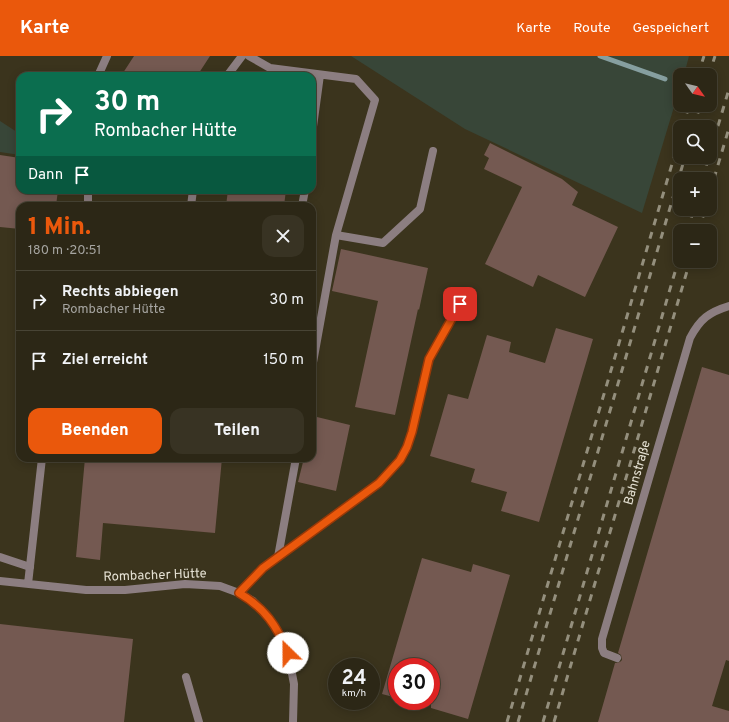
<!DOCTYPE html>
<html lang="de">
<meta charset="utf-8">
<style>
:root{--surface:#2c2716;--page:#383323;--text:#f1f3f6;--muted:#a6a5a1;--line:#484435;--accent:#ea580c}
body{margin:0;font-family:Overpass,sans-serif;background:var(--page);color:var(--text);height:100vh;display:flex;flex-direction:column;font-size:15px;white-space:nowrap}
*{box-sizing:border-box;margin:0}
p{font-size:13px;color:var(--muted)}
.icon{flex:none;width:22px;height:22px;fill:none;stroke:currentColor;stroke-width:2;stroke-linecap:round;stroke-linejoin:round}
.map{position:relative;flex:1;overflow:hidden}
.side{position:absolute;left:16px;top:146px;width:300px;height:260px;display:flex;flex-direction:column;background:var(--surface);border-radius:12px;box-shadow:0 2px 10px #0003,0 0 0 1px var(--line)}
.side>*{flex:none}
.top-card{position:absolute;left:16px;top:16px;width:300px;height:122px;border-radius:12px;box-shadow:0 2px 10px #0003,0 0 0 1px var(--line);background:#0b6e4f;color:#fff;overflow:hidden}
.needle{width:26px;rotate:124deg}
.buttons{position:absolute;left:673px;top:12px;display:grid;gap:8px}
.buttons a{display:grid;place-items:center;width:44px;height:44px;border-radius:8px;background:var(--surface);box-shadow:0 2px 10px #0003,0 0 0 1px var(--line);font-size:20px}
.speed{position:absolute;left:328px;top:602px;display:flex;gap:8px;font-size:20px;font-weight:700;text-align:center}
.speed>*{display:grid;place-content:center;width:52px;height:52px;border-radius:50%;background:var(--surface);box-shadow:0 2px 10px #0003,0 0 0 1px var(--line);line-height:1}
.speed small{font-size:10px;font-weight:400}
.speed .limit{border:6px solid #d22;background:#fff;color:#111}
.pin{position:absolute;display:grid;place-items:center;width:34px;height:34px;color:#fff;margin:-17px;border-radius:8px;box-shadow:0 2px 6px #0006}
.me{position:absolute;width:44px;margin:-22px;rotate:337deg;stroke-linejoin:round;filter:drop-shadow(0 0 3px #0008)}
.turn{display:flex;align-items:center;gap:14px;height:84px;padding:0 12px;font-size:18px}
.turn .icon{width:52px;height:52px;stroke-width:2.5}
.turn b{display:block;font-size:28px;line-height:34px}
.then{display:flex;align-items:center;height:38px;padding:0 12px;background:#0003;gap:8px;font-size:15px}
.round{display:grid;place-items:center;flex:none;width:42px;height:42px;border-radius:12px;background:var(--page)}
.head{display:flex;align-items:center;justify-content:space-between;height:68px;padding:0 12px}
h1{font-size:24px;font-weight:800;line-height:30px;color:var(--accent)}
.cta{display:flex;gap:8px;margin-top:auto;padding:8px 12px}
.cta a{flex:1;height:46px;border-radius:12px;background:var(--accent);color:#fff;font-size:16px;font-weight:800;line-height:46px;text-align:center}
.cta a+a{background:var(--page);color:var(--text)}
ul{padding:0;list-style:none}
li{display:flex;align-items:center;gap:12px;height:60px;padding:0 12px;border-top:1px solid var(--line)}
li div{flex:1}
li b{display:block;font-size:15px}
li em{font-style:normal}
header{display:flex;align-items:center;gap:24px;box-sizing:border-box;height:56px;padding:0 20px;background:var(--accent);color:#fff}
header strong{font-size:19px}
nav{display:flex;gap:22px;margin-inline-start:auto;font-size:14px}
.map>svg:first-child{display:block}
.green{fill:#384638}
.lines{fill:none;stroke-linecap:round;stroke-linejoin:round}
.stream{stroke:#869fa0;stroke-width:5}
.building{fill:#745951}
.service{stroke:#8c7e81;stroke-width:8}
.minor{stroke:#8c7e81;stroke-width:8}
.rail{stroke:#948f7d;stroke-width:3;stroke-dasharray:7 7;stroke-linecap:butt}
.route-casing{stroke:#983908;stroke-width:10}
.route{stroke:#ea580c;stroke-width:7}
.labels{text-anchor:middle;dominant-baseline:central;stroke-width:3;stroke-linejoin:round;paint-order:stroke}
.street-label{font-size:13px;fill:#e5e1d3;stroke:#3b341d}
</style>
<header>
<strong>Karte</strong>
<nav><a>Karte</a><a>Route</a><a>Gespeichert</a></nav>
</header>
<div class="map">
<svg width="729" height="666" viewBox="0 0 729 666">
<rect width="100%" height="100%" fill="#3b341d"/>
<path class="green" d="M 351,0 L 689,0 L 684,19 L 680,19 L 680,31 L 642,157 L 465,73 Z
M 0,65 L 20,78 L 20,99 L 0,96 Z"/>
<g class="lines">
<path class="stream" d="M 600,0 L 665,23"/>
</g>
<path class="building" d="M 134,0 L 210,0 L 197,20 L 121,20 Z
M 490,87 L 562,123 L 578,136 L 572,149 L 618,171 L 585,241 L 538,219 L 533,231 L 485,208 L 522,131 L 484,113 L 489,102 L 484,99 Z
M 0,99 L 20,102 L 20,134 L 58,134 L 56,150 L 20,150 L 20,173 L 0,171 Z
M 228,134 L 286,134 L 284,150 L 226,150 Z
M 341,193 L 428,212 L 419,254 L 418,253 L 395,359 L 355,351 L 378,245 L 332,235 Z
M 556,272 L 593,283 L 539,466 L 501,455 L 507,436 L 471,426 L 475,413 L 430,400 L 448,338 L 468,343 L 487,279 L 511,286 L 509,296 L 545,307 Z
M 702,311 L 729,319 L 729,605 L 726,604 L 712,650 L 729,655 L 729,666 L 598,666 L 615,607 L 620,606 L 622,604 L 621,599 L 618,597 Z
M 317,361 L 350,369 L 336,435 L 298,426 L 304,402 L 312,402 L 312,381 Z
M 85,402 L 222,402 L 215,477 L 103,467 L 100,504 L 76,501 Z
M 422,502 L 471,516 L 473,508 L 510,519 L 468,663 L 431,652 L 431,611 L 397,611 L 397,642 L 382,638 Z
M 0,568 L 133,583 L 124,666 L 0,666 Z"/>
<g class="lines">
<path class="service" d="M 249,0 L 270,12 L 356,23 L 375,44 L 336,179 L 312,312
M 98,20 L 107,0
M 227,20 L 242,0
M 312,78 L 320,19
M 88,134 L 88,150
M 191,150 L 193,134
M 302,150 L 305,134
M 336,179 L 383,187 L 420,153 L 433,95
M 0,501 L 30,511
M 278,501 L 296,402
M 186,621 L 199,666"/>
<path class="minor" d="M 0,525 L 86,534 L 125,534 L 185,528 L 220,530 L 239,537 L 253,545 L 268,561 L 280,579 L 288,597 L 294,628 L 293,666
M 28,528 L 42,402
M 239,537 L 263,512 L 379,427 L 400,404 L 407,391 L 412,376 L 429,303 L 460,248
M 617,602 L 604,597 L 602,592 L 602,583 L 690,282 C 700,263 709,256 729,250"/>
<path class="rail" d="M 698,19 L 704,0
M 709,19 L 715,0
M 683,71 L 689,49
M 694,71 L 700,49
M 710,97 L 729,33
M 702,123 L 709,101
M 710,136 L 729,72
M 687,175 L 694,153
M 699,175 L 705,153
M 507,666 L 680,81
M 518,666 L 685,101
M 543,666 L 680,199
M 554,666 L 690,205"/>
</g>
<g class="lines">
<defs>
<path id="route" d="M 288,597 C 277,570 265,552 239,537 L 263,512 L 379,427 L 400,404 L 407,391 L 412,376 L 429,303 L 460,248"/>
</defs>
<use href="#route" class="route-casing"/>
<use href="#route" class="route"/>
</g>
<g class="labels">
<g class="street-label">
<text transform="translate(638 417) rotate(-74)">Bahnstraße</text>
<text transform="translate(155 520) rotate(-2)">Rombacher Hütte</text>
</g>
</g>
</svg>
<div class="buttons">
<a><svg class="needle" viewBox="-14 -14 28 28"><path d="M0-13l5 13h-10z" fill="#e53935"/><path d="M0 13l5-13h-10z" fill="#a6a5a1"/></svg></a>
<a><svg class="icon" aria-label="search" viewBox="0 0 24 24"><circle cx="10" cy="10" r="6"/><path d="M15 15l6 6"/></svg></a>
<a>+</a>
<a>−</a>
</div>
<div class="speed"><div>24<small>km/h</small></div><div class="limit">30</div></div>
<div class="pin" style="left:460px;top:248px;background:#d93025"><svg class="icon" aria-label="arrive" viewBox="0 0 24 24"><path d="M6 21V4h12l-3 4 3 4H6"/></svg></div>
<svg class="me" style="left:288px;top:597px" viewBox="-20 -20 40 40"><circle r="19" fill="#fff"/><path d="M0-13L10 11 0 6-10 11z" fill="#ea580c"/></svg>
<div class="top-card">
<div class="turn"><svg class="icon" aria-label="right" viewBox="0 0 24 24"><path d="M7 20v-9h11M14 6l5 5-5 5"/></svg><div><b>30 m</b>Rombacher Hütte</div></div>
<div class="then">Dann<svg class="icon" aria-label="arrive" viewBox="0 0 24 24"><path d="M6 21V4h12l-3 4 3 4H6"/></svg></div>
</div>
<section class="side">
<div class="head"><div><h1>1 Min.</h1><p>180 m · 20:51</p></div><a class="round"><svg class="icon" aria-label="close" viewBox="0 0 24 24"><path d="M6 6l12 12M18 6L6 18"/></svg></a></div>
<ul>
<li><svg class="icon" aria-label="right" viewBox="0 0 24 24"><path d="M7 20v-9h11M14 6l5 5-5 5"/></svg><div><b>Rechts abbiegen</b><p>Rombacher Hütte</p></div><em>30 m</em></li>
<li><svg class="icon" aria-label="arrive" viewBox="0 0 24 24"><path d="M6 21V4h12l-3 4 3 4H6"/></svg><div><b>Ziel erreicht</b></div><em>150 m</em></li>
</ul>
<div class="cta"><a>Beenden</a><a>Teilen</a></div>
</section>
</div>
